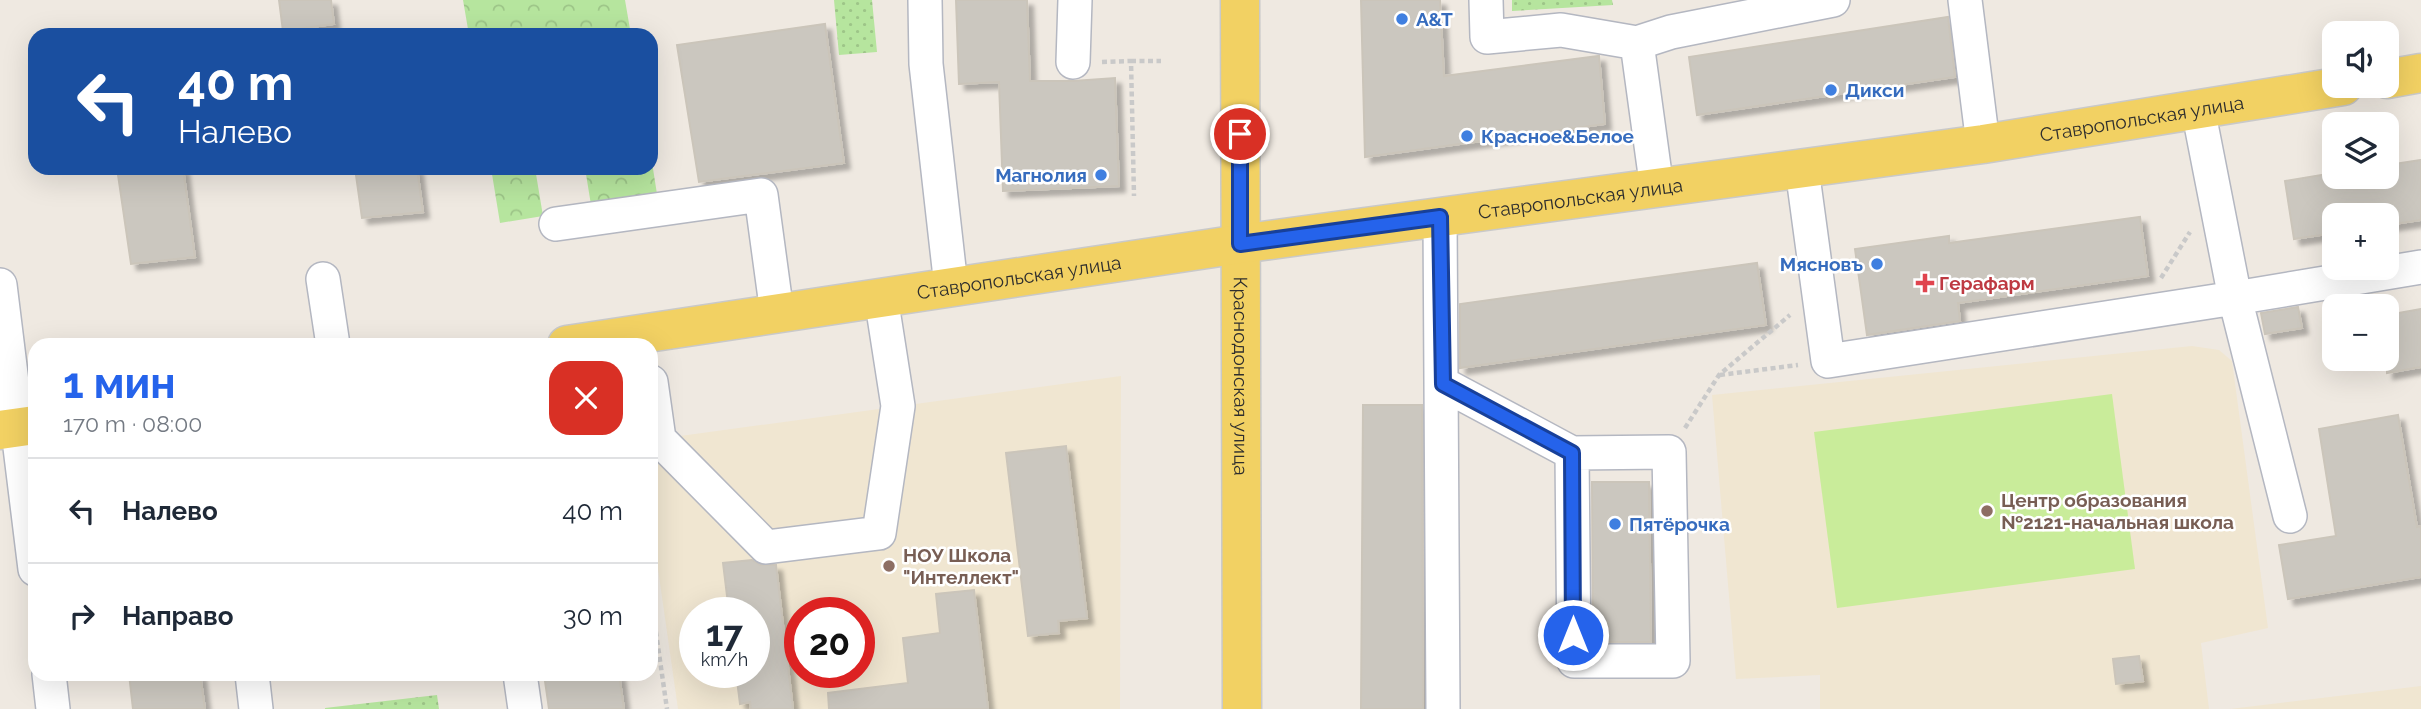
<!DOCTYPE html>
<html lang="ru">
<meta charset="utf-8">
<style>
:root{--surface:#fff;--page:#f6f6f7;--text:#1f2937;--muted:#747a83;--line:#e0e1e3;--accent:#2563eb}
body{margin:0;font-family:Raleway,sans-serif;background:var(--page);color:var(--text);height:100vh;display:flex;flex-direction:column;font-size:26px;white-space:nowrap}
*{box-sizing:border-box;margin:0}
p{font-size:23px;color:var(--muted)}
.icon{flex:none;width:38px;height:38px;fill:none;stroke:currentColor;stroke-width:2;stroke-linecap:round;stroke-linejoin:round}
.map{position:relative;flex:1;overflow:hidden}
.drawer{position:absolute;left:28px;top:338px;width:630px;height:343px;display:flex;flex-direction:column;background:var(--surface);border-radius:21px;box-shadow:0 7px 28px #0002}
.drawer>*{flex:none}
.guide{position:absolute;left:28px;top:28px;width:630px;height:147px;border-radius:21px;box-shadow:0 7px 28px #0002;background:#1a4fa0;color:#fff;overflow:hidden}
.buttons{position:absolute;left:2322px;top:21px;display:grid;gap:14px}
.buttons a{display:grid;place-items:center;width:77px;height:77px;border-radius:14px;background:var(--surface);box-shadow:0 7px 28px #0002;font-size:35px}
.speed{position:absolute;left:679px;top:597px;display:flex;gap:14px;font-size:35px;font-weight:700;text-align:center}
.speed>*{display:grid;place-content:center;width:91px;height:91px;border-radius:50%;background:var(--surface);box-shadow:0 7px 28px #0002;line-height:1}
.speed small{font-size:18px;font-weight:400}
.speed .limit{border:10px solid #d22;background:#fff;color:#111}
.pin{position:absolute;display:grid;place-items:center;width:60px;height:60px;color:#fff;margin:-30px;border:4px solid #fff;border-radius:50%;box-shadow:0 2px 7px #0007}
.me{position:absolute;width:77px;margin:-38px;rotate:0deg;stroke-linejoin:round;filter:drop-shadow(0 0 5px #0008)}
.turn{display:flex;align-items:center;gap:24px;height:147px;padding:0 35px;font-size:32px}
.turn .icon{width:91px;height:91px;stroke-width:2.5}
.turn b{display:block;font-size:49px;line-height:60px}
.round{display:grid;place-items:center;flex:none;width:74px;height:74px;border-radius:21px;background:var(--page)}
.headline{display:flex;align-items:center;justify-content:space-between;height:119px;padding:0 35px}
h1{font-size:42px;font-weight:700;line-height:52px;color:var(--accent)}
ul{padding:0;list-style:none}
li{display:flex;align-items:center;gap:21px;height:105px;padding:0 35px;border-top:2px solid var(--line)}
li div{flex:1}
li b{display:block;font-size:26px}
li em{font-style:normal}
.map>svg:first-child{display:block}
.education{fill:#f0e6d1;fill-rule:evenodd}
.forest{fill:url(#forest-crowns)}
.park{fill:url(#park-dots)}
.pitch{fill:#c9ec9a}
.building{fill:#cbc7bf;stroke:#cbc5ba;stroke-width:2;filter:url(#shadow)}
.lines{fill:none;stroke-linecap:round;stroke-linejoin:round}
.minor-casing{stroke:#b4b7c1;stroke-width:36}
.major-casing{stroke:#c9c9c9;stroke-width:41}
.path{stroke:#c9c9c9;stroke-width:4.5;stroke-dasharray:5 3.5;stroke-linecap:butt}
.minor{stroke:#fff;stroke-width:33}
.major{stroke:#f2d163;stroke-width:38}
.route-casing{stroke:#184099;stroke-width:18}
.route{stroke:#2563eb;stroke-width:12}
.shop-dot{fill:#3f7fe0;stroke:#fff;stroke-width:2.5}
.health-dot{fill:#e0444e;stroke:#fff;stroke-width:2.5}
.education-dot{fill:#8d6e63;stroke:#fff;stroke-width:2.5}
.labels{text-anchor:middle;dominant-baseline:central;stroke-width:5;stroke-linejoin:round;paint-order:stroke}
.shop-label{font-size:19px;font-weight:bold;fill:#366cbe;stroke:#fff;text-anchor:start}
.street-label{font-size:19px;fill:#2e2e2e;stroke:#fff}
.health-label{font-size:19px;font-weight:bold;fill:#be3a42;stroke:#fff;text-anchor:start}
.education-label{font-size:19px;font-weight:bold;fill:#785e54;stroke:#fff;text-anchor:start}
</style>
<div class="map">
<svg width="2421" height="709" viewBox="0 0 2421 709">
<defs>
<pattern id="forest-crowns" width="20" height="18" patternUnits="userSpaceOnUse" patternTransform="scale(1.75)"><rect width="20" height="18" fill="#b6e59e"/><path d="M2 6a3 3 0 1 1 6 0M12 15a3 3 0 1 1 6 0" fill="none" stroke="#9dc588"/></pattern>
<pattern id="park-dots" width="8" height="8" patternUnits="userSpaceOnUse" patternTransform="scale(1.75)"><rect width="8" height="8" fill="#b6e59e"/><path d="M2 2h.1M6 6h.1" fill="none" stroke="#9dc588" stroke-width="1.8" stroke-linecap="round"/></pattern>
<filter id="shadow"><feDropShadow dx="6" dy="6" stdDeviation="2" flood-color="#0004"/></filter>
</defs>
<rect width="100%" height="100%" fill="#efe9e1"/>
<path class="education" d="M 2192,346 L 2219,350 L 2232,361 L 2268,628 L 2201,643 L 2209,709 L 1820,709 L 1820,675 L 1736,679 L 1712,395 Z
M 1121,376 L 1120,709 L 678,709 L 651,520 L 651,440 ZM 695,612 L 754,612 L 754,672 L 695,672 ZM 800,612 L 859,612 L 859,672 L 800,672 Z
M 2421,686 L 2421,709 L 2230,709 Z"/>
<path class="forest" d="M 463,0 L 625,0 L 631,35 L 469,35 Z
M 651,156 L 657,194 L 591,205 L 585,168 L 651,168 Z
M 491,168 L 535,168 L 543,216 L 500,223 Z"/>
<path class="park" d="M 834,0 L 872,0 L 877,52 L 839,55 Z
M 1512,0 L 1612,0 L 1613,5 L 1512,11 Z
M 437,695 L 439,709 L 325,709 L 325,708 Z"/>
<path class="pitch" d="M 2112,394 L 2135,569 L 1837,608 L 1814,432 Z"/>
<path class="building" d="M 279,0 L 331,0 L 334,24 L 283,31 Z
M 956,0 L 1027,0 L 1030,81 L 1073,81 L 1115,78 L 1119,186 L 1003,191 L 999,82 L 959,84 Z
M 1361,0 L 1440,0 L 1444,76 L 1599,56 L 1605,124 L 1365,157 Z
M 1948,17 L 1955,77 L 1697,115 L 1689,57 Z
M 825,24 L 844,163 L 699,182 L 677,45 Z
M 2421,160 L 2421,220 L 2387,225 L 2387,215 L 2334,215 L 2334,233 L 2294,239 L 2285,181 L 2334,173 L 2334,177 L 2387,177 L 2387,165 Z
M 117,168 L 183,168 L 195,257 L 131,264 Z
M 355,168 L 417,168 L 423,212 L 362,218 Z
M 2140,217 L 2148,276 L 1958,303 L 1960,321 L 1867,335 L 1855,249 L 1949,236 L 1949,243 Z
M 1757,263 L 1766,325 L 1460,368 L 1460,304 Z
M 2298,307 L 2302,328 L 2265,334 L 2261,313 Z
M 2421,309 L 2421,367 L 2387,373 L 2387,315 Z
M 1363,405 L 1422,405 L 1423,709 L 1361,709 Z
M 2398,415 L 2417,527 L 2421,526 L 2421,577 L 2288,599 L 2279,545 L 2336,536 L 2319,429 Z
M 1066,446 L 1087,618 L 1058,621 L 1059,633 L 1028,636 L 1006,453 Z
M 1592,482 L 1649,482 L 1651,642 L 1593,642 Z
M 752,560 L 760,565 L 776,565 L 793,709 L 751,709 L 750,702 L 740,704 L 736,672 L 754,672 L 754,612 L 729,612 L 723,563 Z
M 974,590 L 988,709 L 829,709 L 828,693 L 908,683 L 903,638 L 940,633 L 936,594 Z
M 2139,656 L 2143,681 L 2116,684 L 2113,659 Z
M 129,674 L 200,674 L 205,709 L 133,709 Z
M 544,674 L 619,674 L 624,709 L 549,709 Z"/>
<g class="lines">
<defs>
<path id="minor" d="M 925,0 L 926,64 L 951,286
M 1486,0 L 1487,37 L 1561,30 L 1637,43 L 1671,32 L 1833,0
M 1965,0 L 1983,144
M 1637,43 L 1657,189
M 1073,62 L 1075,0
M 2198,109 L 2235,298 L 2290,516
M 1802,169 L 1828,361 L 2235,298 L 2421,267
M 1440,217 L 1443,709
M 556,224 L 761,195 L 777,313
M 323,279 L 333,345
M 0,285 L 35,569
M 651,382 L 659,439 L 766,547 L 879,533 L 898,406 L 881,297
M 1443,384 L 1572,453 L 1574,661 L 1673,661 L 1669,452 L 1572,453
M 49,674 L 53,709
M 252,674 L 256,709
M 520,674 L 525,709"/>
<g id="major">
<path id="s1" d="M 1240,0 L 1242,709"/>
<path d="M 2387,79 L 2421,73"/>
<path id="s2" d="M 567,345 L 1240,244 L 1983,144 L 2343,86"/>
<path d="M 0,430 L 35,425"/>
</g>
</defs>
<use href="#minor" class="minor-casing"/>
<use href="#major" class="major-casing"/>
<path class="path" d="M 1131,61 L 1161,61
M 1102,62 L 1131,61 L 1134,196
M 2161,278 L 2190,232
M 1720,375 L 1798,365
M 1685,428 L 1719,375 L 1790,315
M 651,598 L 667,709"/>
<use href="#minor" class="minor"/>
<use href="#major" class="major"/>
</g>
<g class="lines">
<defs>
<path id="route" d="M 1240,134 L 1240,244 L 1440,217 L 1443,384 L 1572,453 L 1573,635"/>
</defs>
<use href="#route" class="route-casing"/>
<use href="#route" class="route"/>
</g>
<g class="shop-dot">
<circle cx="1402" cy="19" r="7"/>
<circle cx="1831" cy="90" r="7"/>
<circle cx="1467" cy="136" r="7"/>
<circle cx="1101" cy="175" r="7"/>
<circle cx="1877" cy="264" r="7"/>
<circle cx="1615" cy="524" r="7"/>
</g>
<path class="health-dot" d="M1921.5 272.5h7v7h7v7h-7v7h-7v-7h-7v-7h7z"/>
<g class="education-dot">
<circle cx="1987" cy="511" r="7"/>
<circle cx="889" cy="566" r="7"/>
</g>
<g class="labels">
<g class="shop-label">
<text x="1416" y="19">A&amp;T</text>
<text x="1845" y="90">Дикси</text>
<text x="1481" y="136">Красное&amp;Белое</text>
<text x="1087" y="175" text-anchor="end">Магнолия</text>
<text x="1863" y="264" text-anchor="end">Мясновъ</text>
<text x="1629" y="524">Пятёрочка</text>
</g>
<g class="street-label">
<text stroke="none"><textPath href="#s2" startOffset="1591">Ставропольская улица</textPath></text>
<text stroke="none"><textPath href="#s2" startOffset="1024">Ставропольская улица</textPath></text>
<text stroke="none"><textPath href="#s2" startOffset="457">Ставропольская улица</textPath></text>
<text stroke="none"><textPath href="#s1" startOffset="376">Краснодонская улица</textPath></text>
</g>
<g class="health-label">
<text x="1939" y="283">Герафарм</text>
</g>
<g class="education-label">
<text x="2001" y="500">Центр образования<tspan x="2001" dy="22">№2121-начальная школа</tspan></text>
<text x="903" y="555">НОУ Школа<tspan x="903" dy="22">"Интеллект"</tspan></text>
</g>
</g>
</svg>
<div class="buttons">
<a><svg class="icon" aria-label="sound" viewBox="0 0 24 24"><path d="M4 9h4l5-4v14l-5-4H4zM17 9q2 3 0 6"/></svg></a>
<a><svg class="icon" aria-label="layers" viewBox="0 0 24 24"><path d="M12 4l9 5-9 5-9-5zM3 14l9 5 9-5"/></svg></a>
<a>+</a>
<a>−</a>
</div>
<div class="speed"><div>17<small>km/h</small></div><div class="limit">20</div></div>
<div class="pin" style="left:1240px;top:134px;background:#d93025"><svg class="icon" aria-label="arrive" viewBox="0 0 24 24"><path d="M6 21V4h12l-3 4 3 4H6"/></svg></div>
<svg class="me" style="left:1573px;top:635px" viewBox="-20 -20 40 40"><circle r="17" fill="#2563eb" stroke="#fff" stroke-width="3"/><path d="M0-11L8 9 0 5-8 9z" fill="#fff"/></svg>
<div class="guide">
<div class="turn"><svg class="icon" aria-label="left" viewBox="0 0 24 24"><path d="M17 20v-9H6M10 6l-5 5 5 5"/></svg><div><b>40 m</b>Налево</div></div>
</div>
<section class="drawer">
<div class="headline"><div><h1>1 мин</h1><p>170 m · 08:00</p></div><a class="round" style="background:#d93025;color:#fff"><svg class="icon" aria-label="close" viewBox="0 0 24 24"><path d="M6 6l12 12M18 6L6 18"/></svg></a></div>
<ul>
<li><svg class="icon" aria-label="left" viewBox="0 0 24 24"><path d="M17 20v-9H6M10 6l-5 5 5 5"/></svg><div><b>Налево</b></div><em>40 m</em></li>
<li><svg class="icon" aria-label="right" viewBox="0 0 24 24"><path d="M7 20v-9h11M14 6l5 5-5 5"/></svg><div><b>Направо</b></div><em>30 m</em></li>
</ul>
</section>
</div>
